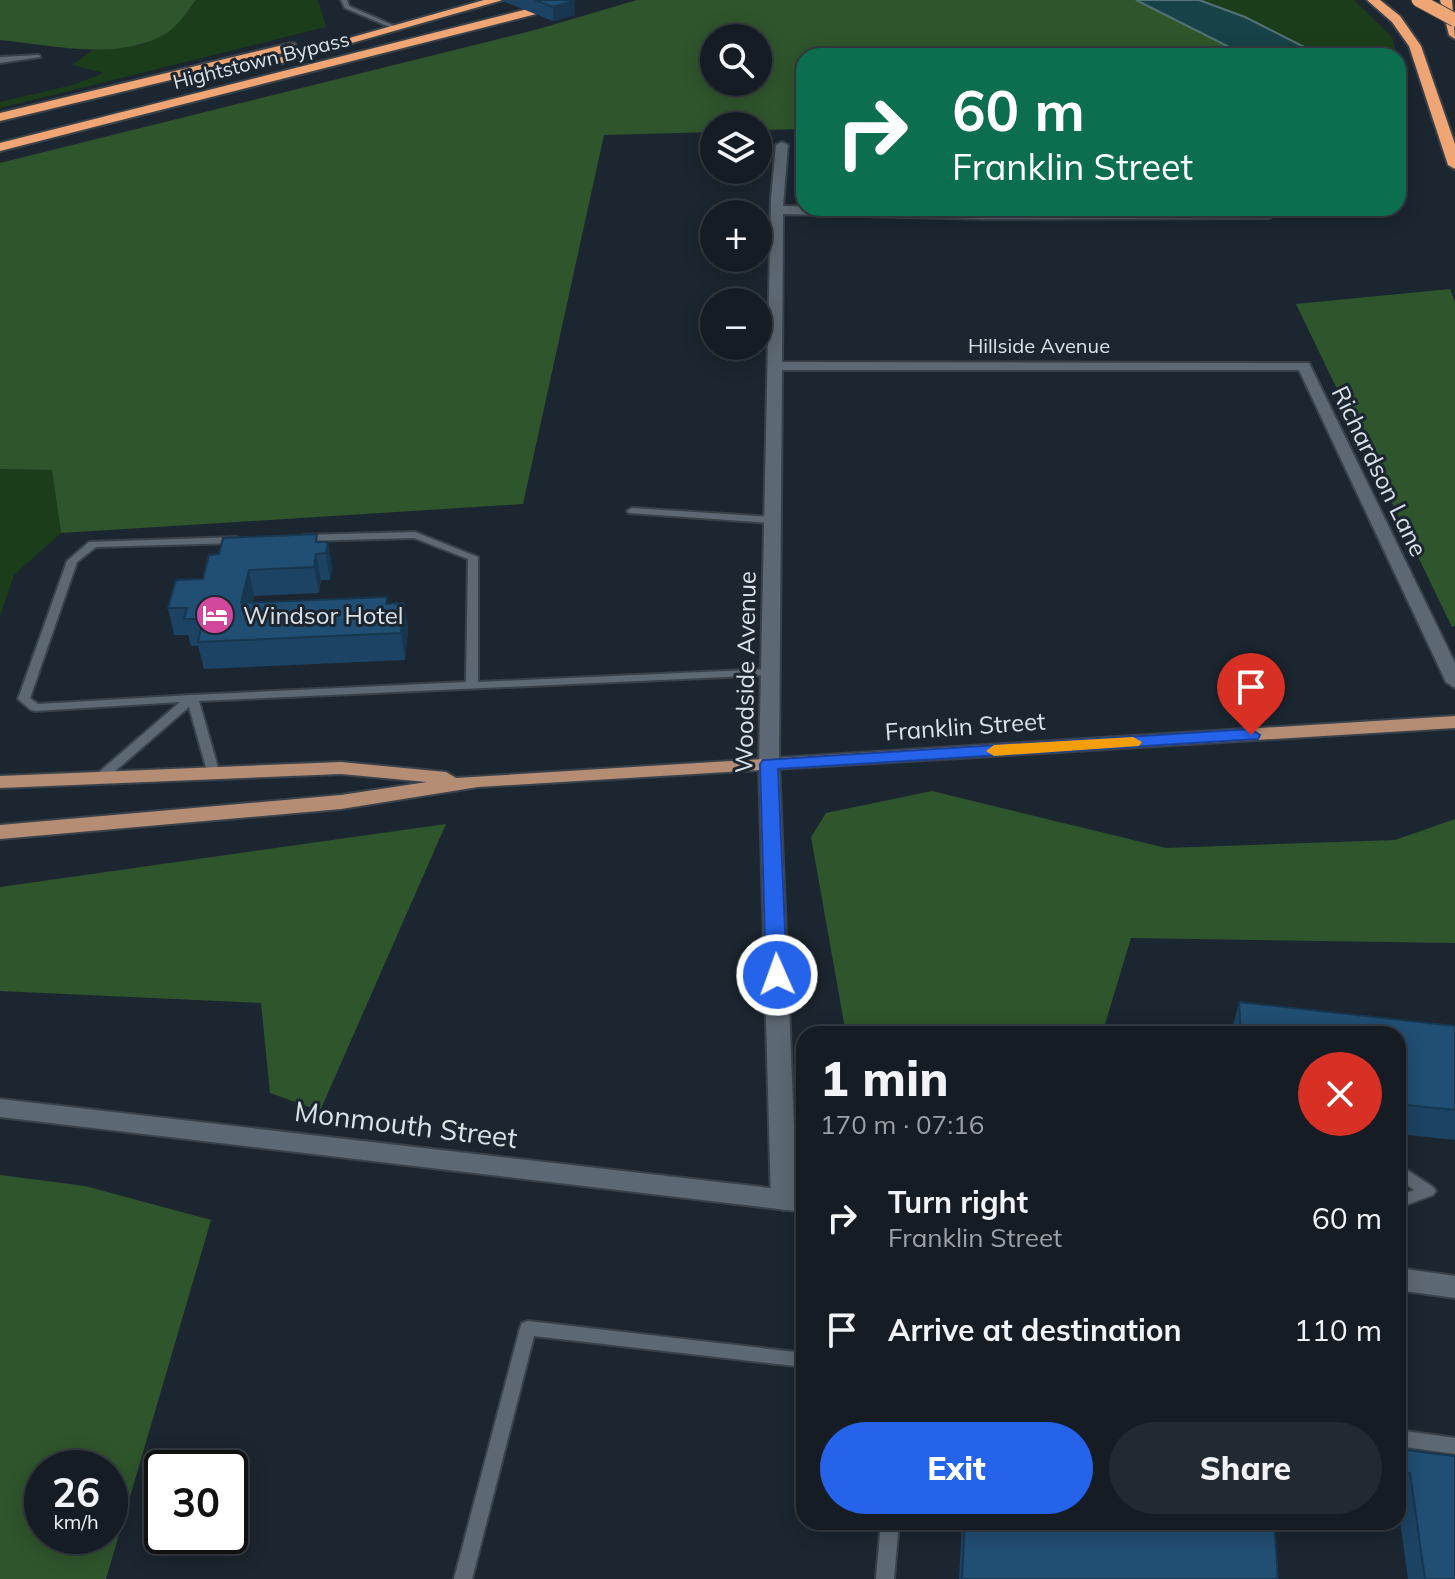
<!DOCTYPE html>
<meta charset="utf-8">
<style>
:root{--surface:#151c24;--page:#222931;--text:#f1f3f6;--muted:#9da1a6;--line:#343a41;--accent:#2563eb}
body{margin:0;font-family:Mulish,sans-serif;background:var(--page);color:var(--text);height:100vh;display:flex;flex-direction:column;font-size:30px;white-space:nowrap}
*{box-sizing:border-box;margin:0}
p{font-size:26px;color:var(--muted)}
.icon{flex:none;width:44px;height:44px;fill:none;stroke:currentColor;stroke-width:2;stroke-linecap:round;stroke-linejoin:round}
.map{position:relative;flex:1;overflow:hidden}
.panel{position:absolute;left:796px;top:1026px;width:610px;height:504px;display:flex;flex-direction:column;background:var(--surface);border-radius:24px;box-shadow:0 4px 20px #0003,0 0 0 2px var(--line)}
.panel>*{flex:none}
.banner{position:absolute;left:796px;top:48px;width:610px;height:168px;border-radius:24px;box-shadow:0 4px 20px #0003,0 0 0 2px var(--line);background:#0b6e4f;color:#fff;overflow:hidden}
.tools{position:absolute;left:700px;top:24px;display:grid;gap:16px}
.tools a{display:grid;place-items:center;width:72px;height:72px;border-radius:50%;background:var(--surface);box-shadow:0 4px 20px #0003,0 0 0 2px var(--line);font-size:40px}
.speed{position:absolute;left:24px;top:1450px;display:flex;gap:16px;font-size:40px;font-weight:700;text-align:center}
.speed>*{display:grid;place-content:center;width:104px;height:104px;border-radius:50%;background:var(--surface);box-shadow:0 4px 20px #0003,0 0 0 2px var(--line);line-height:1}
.speed small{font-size:20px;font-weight:400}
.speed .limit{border:4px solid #111;border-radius:12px;background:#fff;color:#111}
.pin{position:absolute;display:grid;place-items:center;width:68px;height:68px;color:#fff;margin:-82px -34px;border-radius:50% 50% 50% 0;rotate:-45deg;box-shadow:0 0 8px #0007}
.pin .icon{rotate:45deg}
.me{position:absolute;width:88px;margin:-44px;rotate:358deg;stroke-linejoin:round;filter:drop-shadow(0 0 6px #0008)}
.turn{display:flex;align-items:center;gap:28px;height:168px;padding:0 24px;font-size:36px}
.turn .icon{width:104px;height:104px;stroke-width:2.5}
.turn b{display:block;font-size:56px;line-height:68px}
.round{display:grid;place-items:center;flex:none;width:84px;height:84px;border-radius:42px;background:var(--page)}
.head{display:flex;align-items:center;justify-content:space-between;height:136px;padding:0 24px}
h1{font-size:48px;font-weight:800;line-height:60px}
.action{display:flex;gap:16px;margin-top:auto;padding:16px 24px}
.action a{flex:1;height:92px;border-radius:48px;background:var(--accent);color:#fff;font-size:32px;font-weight:800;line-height:92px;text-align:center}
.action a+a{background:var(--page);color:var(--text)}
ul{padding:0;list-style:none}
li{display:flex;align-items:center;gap:24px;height:112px;padding:0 24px}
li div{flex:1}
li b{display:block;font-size:30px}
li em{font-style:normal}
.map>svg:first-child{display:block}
.green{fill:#1c3d1a}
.forest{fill:#2f552c;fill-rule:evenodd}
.water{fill:#174247;stroke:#527277;stroke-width:2}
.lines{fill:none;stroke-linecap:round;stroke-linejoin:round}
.service-casing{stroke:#39424a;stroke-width:4}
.minor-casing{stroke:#39424a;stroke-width:4}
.tertiary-casing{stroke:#39424a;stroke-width:4}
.primary-casing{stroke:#39424a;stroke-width:4}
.motorway-casing{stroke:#39424a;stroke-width:4}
.service{fill:#5c6873;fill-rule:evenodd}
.minor{fill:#5c6873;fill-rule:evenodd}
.tertiary{fill:#5c6873;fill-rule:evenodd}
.primary{fill:#b58d74;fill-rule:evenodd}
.motorway{fill:#f0a575;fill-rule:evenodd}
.motorway-bridge-casing{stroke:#39424a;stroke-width:15;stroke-linecap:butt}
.motorway-bridge{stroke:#f0a575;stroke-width:13}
.wall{fill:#1c4363}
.shaded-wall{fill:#173750}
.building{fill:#214e73;stroke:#173750;stroke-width:2}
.route{fill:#2563eb;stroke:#184099;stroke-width:2}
.slow{fill:#f59e0b}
.labels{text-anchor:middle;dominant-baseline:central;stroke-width:6;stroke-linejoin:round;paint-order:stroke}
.far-street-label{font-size:20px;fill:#dbe2e8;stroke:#1c2630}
.street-label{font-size:24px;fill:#dbe2e8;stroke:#1c2630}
.poi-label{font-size:24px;fill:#dbe2e8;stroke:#1c2630;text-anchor:start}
.near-street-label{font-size:28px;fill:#dbe2e8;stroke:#1c2630}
</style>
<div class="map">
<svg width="1455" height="1579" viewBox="0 0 1455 1579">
<rect width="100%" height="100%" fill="#1c2630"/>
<path class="green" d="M 196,0 L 318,0 L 326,27 L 0,108 L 0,102 L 73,85 L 104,73 L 72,65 L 94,49 L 142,45 L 170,31 Z
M 1199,0 L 1354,0 L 1392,37 L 1397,56 L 1322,56 L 1245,17 Z
M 0,469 L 52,470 L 61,533 L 14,575 L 0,616 Z"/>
<path class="forest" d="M 0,0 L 196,0 C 188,10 178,26 167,33 C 119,62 53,45 0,40 Z
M 637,0 L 1136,0 L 1247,56 L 804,56 L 804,129 L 758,130 L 758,126 L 714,126 L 714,132 L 604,135 L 523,504 L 61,533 L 52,470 L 0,469 L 0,163 L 535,30 ZM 714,38 L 758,38 L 758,82 L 714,82 Z
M 1450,289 L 1455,302 L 1455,626 L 1452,627 L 1296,304 Z
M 932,791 L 1166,848 L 1395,840 L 1455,819 L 1455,943 L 1131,938 L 1102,1034 L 846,1034 L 811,837 L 826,813 Z
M 446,824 L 320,1111 L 270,1093 L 261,1003 L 0,991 L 0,887 Z
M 0,1175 L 85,1186 L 211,1220 L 106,1579 L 0,1579 ZM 42,1468 L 110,1468 L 110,1536 L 42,1536 Z"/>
<path class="water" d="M 1136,0 L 1199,0 L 1245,17 L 1322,56 L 1247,56 Z"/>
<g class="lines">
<defs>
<path id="service" d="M 341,0 L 347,0 L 349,6 L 397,27 L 392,28 L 345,8 Z
M 632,508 L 773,517 L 778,520 L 773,523 L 629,513 L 627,511 Z
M 415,532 L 478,557 L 478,682 L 771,669 L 777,672 L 771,675 L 199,701 L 219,771 L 217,774 L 213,775 L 207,771 L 189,707 L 106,779 L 102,780 L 96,776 L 98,773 L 180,702 L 35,711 L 31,710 L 18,699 L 67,561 L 89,542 L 237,537 L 242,540 L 237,543 L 96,547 L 77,562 L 30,698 L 38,704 L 192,695 L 466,682 L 468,559 L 414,538 L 303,541 L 298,538 L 303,535 Z
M 1398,1164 L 1433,1187 L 1436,1191 L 1433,1195 L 1398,1208 L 1398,1196 L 1414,1190 L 1398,1178 Z
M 528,1321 L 804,1353 L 804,1367 L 534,1336 L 472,1579 L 454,1579 L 520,1328 L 522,1323 Z
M 1398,1430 L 1455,1438 L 1455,1454 L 1398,1446 Z
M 881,1522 L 899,1522 L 894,1579 L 876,1579 Z"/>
<path id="minor" d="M 39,55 L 40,57 L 0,63 L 0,57 Z
M 782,142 L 788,145 L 783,206 L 987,211 L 1273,211 L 1275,214 L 1269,218 L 987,219 L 783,214 L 782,362 L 1309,363 L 1455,663 L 1455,688 L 1446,682 L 1299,370 L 782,370 L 779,764 L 797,1200 L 793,1207 L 784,1210 L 775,1207 L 771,1200 L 759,764 L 771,200 L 776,145 Z"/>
<path id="tertiary" d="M 0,1099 L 804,1192 L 804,1212 L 0,1117 Z
M 1398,1268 L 1455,1276 L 1455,1298 L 1398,1290 Z"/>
<path id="primary" d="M 1455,716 L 1455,728 L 478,787 L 341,809 L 0,839 L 0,825 L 341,795 L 427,782 L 341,774 L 0,788 L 0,776 L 341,762 L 446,772 L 456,778 Z"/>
<path id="motorway" d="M 484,0 L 503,0 L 278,64 L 268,61 Z
M 1367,0 L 1380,0 L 1400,16 L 1421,46 L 1455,144 L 1455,169 L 1448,165 L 1409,46 L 1392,22 Z
M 1440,0 L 1452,0 L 1455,39 L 1449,35 Z
M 532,8 L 536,10 L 536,14 L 0,151 L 0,143 Z
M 291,43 L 295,44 L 295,50 L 0,121 L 0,113 Z"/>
</defs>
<use href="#service" class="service-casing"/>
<use href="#minor" class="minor-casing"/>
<use href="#tertiary" class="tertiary-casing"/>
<use href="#primary" class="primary-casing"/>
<use href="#motorway" class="motorway-casing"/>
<use href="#service" class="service"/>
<use href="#minor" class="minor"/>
<use href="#tertiary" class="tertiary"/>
<use href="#primary" class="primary"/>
<use href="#motorway" class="motorway"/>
<defs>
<path id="motorway-bridge" d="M 1418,0 L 1455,20"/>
</defs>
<use href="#motorway-bridge" class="motorway-bridge-casing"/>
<use href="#motorway-bridge" class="motorway-bridge"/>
</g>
<path class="wall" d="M 500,0 L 572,0 L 574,1 L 575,15 L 553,21 Z
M 319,542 L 328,542 L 332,568 L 330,580 L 321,580 L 319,593 L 254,596 L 253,603 L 404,603 L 408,629 L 405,660 L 204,669 L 198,646 L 191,646 L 188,635 L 174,635 L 168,608 L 203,579 Z
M 1239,1002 L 1455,1026 L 1455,1140 L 1398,1134 L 1398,1034 L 1231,1034 Z
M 1398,1449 L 1455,1456 L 1455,1579 L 1408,1579 L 1398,1506 Z
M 962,1522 L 1274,1522 L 1278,1579 L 959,1579 Z"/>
<path class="shaded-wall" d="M 574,1 L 575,15 L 553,21 L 553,7 Z
M 328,542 L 332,568 L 330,580 L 326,553 Z
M 316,554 L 321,580 L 319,593 L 314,567 Z
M 249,570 L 254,596 L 247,630 L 241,603 Z
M 404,603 L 408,629 L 405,660 L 401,633 Z"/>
<path class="building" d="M 535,0 L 572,0 L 574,1 L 553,7 Z
M 317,534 L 316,542 L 328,542 L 326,553 L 316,554 L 314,567 L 249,570 L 241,603 L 387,597 L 386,604 L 404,603 L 401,633 L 198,642 L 203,619 L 184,619 L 187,608 L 168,608 L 176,580 L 203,579 L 209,555 L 219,554 L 223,538 Z
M 1239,1002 L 1455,1026 L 1455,1110 L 1398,1104 L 1398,1034 L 1241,1034 Z
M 1398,1449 L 1455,1456 L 1455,1579 L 1425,1579 L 1410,1473 L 1398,1471 Z
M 965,1522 L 1274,1522 L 1278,1579 L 962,1579 Z"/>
<path class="route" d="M 1251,729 L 1260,735 L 1258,739 L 778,769 L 787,975 L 784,980 L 769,980 L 766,975 L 760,764 L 763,760 Z"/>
<path class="slow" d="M 1133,737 L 1142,742 L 1139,746 L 994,756 L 986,751 L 994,745 Z"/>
<defs>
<symbol id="hotel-disc" viewBox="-11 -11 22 22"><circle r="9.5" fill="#d1479c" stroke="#1c2630"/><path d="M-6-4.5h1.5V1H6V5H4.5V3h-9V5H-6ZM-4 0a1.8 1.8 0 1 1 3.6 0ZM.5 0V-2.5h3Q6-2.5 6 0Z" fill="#fff"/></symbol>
</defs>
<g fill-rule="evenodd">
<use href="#hotel-disc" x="193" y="593" width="44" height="44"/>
</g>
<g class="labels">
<g class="far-street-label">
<text transform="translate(261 60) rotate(-14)">Hightstown Bypass</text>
<text x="1039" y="345">Hillside Avenue</text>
</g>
<g class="street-label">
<text transform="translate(1380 471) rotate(64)">Richardson Lane</text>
<text transform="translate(745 672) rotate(-89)">Woodside Avenue</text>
<text transform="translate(965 726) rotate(-4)">Franklin Street</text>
</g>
<g class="poi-label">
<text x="243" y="615">Windsor Hotel</text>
</g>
<g class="near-street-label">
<text transform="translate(406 1124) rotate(7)">Monmouth Street</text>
</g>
</g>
</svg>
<div class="tools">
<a><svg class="icon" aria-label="search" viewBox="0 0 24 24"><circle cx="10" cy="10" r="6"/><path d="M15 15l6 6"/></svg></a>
<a><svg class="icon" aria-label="layers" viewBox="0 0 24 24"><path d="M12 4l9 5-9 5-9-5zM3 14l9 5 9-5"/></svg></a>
<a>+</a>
<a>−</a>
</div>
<div class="speed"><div>26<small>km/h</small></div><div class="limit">30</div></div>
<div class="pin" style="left:1251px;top:735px;background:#d93025"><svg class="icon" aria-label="arrive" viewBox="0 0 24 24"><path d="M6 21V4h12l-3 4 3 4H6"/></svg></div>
<svg class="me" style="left:777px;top:975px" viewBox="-20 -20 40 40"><circle r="17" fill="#2563eb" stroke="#fff" stroke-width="3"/><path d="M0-11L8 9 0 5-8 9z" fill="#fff"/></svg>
<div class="banner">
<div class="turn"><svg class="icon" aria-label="right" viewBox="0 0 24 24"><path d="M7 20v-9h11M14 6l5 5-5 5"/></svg><div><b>60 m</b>Franklin Street</div></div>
</div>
<section class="panel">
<div class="head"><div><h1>1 min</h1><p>170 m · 07:16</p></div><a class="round" style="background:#d93025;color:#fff"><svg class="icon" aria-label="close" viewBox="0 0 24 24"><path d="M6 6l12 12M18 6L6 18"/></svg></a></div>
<ul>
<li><svg class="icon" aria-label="right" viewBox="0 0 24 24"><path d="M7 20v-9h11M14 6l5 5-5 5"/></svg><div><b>Turn right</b><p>Franklin Street</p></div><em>60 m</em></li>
<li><svg class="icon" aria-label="arrive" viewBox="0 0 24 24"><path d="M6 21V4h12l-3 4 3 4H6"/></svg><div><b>Arrive at destination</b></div><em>110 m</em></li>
</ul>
<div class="action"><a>Exit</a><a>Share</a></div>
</section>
</div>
